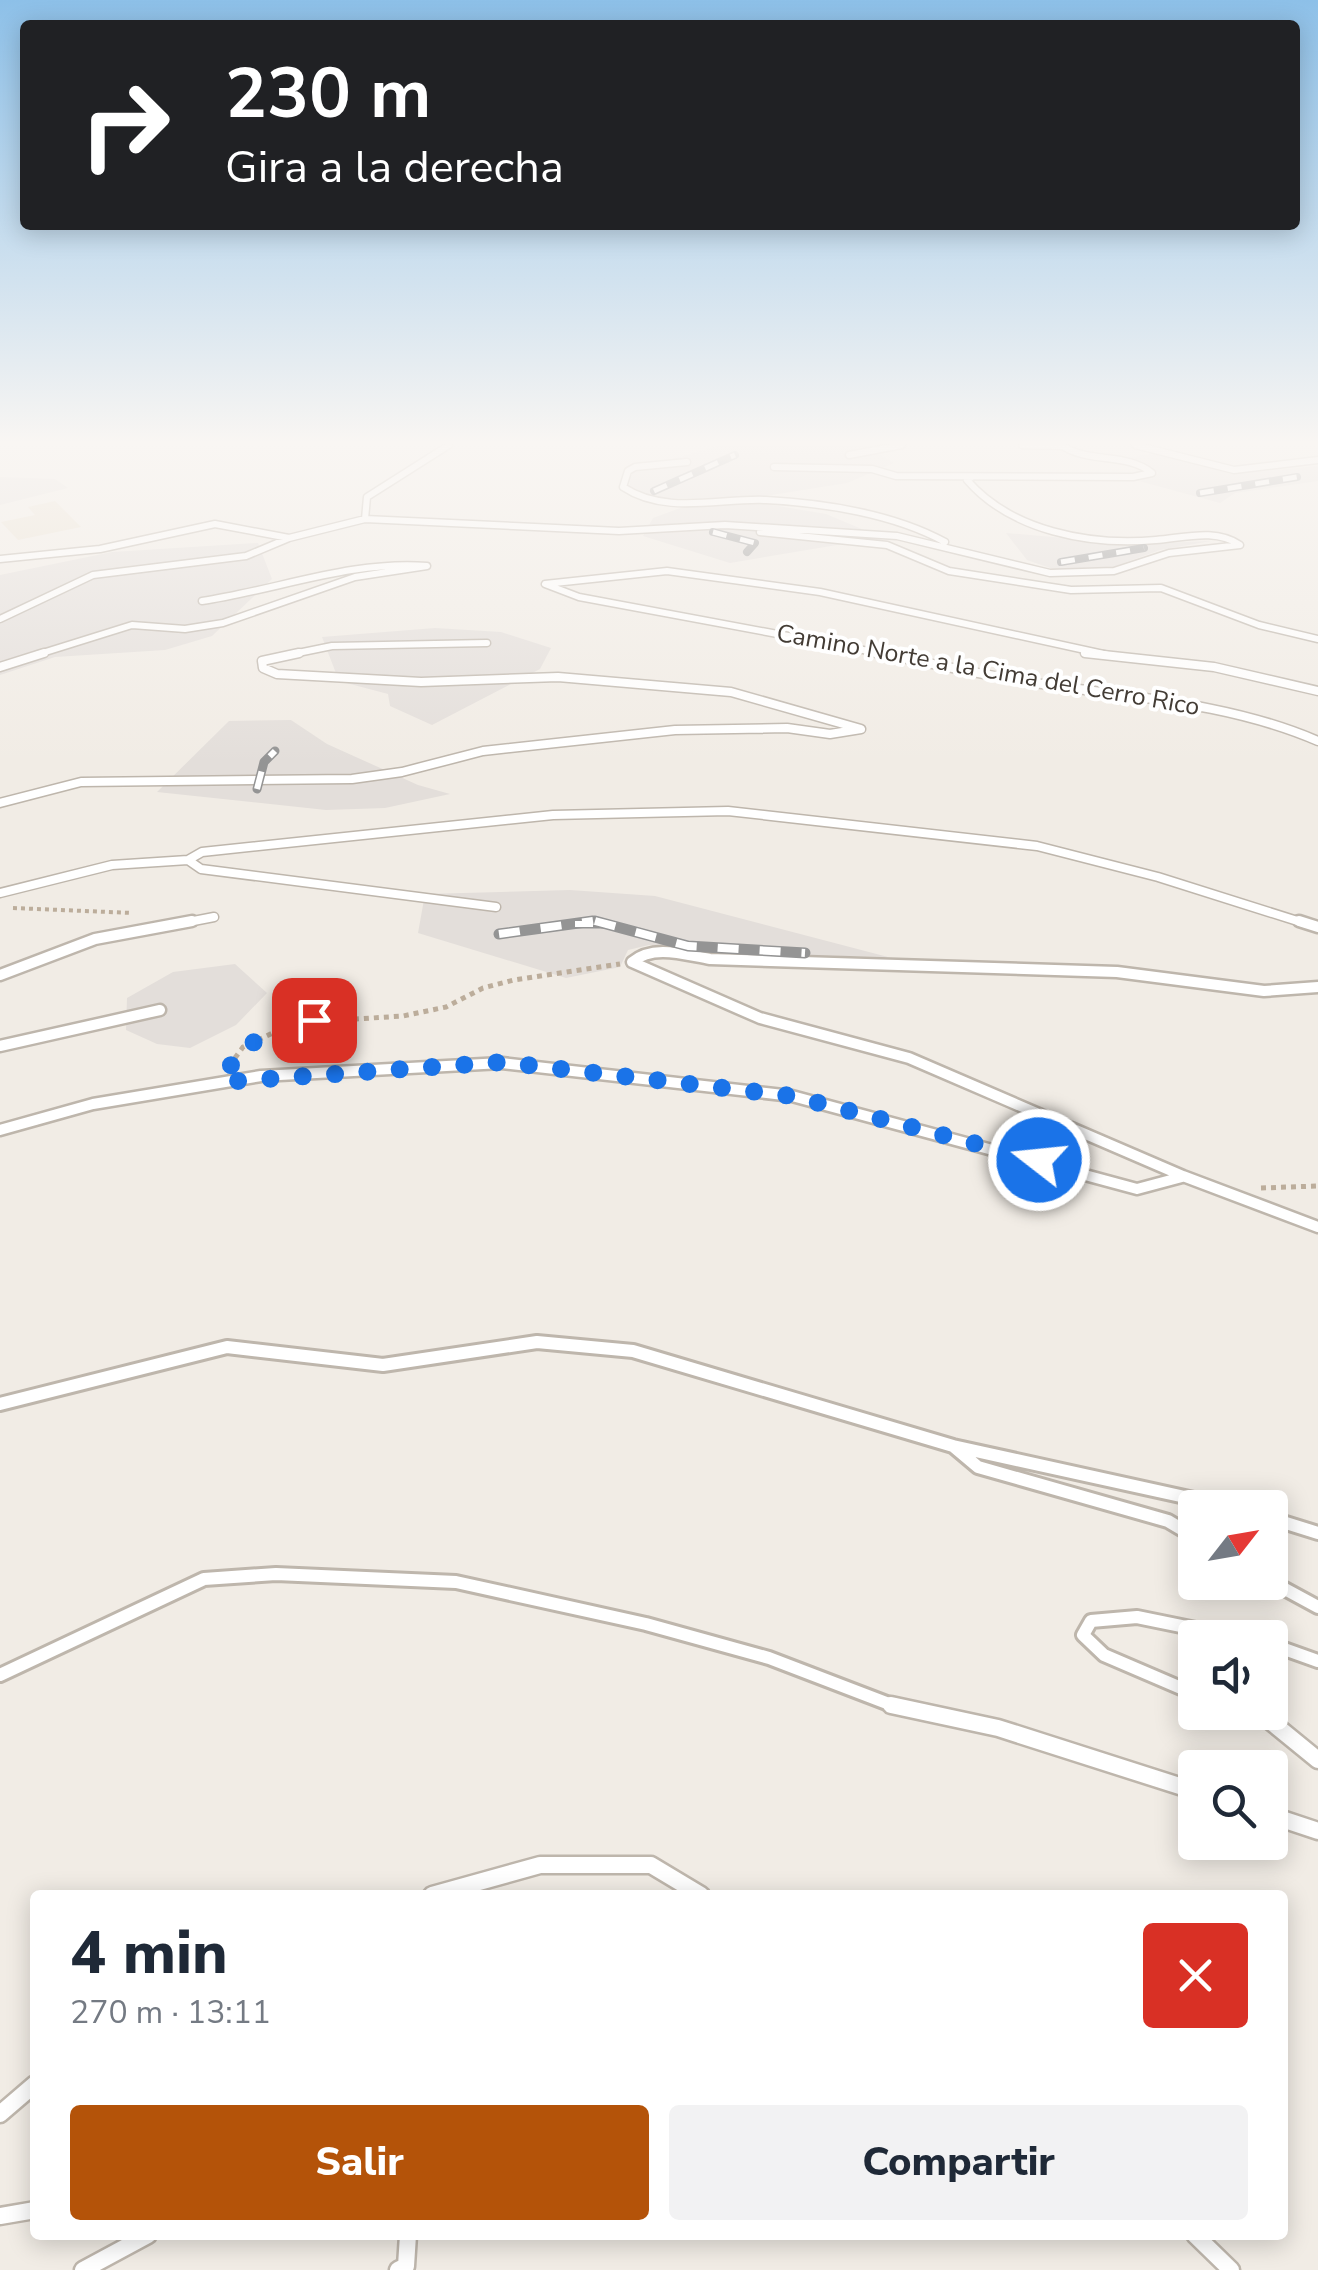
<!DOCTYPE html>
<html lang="es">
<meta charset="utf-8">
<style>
:root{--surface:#fff;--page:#f2f2f3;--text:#1f2937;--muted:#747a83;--accent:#b45309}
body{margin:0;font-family:"Nunito Sans",sans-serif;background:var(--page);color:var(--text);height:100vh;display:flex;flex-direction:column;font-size:38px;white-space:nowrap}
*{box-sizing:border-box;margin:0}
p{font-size:32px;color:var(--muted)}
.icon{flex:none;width:55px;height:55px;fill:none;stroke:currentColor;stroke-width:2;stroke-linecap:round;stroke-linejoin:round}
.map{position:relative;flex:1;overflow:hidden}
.details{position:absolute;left:30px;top:1890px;width:1258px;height:350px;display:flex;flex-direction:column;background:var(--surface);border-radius:10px;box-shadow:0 5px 25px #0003}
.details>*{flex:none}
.top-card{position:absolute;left:20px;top:20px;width:1280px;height:210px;border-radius:10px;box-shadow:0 5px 25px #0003;background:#202124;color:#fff;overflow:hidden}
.needle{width:65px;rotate:59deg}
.controls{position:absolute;left:1178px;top:1490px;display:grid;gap:20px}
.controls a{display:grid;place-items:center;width:110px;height:110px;border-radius:10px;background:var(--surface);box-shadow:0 5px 25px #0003;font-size:50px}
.pin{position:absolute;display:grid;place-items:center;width:85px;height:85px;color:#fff;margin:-42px;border-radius:20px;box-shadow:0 5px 15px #0006}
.me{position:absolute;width:110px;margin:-55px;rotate:286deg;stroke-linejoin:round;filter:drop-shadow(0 0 8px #0008)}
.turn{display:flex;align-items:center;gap:35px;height:210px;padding:0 40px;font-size:45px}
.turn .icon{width:130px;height:130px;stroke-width:2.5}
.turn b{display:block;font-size:70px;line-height:85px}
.round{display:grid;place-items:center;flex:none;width:105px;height:105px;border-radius:10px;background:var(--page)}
.headline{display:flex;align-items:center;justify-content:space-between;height:170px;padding:0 40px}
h1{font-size:60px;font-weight:800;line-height:75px}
.cta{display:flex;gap:20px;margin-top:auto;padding:20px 40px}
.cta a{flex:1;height:115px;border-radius:10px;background:var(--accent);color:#fff;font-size:40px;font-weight:800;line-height:115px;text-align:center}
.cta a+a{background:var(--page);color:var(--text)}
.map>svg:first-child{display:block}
.industrial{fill:#e3deda}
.education{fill:#e9e0d0}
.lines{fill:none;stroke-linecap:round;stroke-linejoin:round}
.service-far4-casing{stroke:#beb6ac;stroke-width:9}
.service-far3-casing{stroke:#beb6ac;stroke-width:11}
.service-far2-casing{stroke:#beb6ac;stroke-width:15}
.service-far1-casing{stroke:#beb6ac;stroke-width:18}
.service-casing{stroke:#beb6ac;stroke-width:21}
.path-far1{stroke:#bcad9b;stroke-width:4;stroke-dasharray:4 4;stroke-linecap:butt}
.path{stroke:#bcad9b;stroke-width:5;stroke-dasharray:5 5;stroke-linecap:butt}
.service-far4{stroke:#fff;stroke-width:6}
.service-far3{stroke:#fff;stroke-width:8}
.service-far2{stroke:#fff;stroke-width:10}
.service-far1{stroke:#fff;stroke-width:12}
.service{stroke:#fff;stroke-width:16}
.rail-far2-casing{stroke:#949494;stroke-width:8}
.rail-far1-casing{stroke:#949494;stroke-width:9}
.rail-casing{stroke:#949494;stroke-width:11}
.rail-far2{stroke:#fff;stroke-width:5;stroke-dasharray:14;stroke-linecap:butt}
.rail-far1{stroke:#fff;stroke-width:6;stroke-dasharray:18;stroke-linecap:butt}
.rail{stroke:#fff;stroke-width:8;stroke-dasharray:21;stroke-linecap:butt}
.route{stroke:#1a73e8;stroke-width:18;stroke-dasharray:0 32.4}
.labels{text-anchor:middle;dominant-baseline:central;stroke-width:8;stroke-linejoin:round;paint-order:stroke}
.far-street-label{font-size:25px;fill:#433c35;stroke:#fff}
</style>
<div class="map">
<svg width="1318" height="2270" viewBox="0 0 1318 2270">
<rect width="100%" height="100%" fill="#f1ece5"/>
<path class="industrial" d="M 721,445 L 864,445 L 894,463 L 847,483 L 752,498 L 662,498 L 630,489 L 629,475 L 638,469 Z
M 1147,454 L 1165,454 L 1231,474 L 1318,466 L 1318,481 L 1235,493 L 1220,503 L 1139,481 L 1159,473 L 1130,458 Z
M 0,477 L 55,479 L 68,488 L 0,505 Z
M 760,503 L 826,514 L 864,530 L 843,544 L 730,563 L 643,536 L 653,518 L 683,507 Z
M 1006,533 L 1133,544 L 1211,541 L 1160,550 L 1113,567 L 1053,569 L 1027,560 Z
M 258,543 L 272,579 L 212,636 L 165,650 L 55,657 L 0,675 L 0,575 L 112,552 Z
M 435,628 L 501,632 L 551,648 L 540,669 L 432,725 L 390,706 L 388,694 L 339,681 L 322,637 Z
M 291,720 L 327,744 L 418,785 L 450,794 L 385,808 L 326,810 L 157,792 L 229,721 Z
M 570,890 L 655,896 L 888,957 L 712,953 L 649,945 L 628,950 L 620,967 L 566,978 L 418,933 L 425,894 Z
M 235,964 L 267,993 L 236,1025 L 190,1048 L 157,1044 L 126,1030 L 127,998 L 173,972 Z"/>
<path class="education" d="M 55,501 L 81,527 L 18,540 L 1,522 L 35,515 L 28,507 Z"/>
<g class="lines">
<defs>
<path id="service-far4" d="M 1022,445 L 1061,446
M 1135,445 L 1234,470 L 1318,460
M 849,455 L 902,445
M 687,462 L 635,467 L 628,471 L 623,487 C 665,515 719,498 766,500 C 824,503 894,514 945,542
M 774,467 L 872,469 L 896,476 L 1133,477 L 1152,473 C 1126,452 1089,464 1061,445
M 365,519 L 367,497 L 449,445
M 760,532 L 887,545 L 949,571 L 1071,590 L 1161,588 L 1259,625 L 1318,639
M 0,559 L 100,549 L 215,524 L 289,538
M 0,619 L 93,575 L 246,556 L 289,538 L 365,519 L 619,531 L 725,525 L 897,536 L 1050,573 L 1114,571 L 1169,553 L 1240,545 C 1215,528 1184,538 1156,540 C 1090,546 1011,531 967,480 L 972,477
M 36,655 L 132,625 L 185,629 L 223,623 L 355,577 L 427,566 C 353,560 276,590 202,601
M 288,655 L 332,646 L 487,643
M 890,655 L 579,597 L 545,584 L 667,571 L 820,592 L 1108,655"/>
<path id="service-far3" d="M 876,653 C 931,663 986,676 1042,684 C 1136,698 1230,703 1318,741
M 1085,653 L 1214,667 L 1318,691
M 0,667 L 44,653
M 0,803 L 81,782 L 352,779 L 402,772 L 483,751 L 675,730 L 787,728 L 830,734 L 861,729 L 731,692 L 558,677 L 421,682 L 277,674 L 263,668 L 262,661 L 299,653
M 0,893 L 112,865 L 188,860
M 496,907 L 201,869 L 188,860 L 202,852 L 553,815 L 728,811 L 1037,846 L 1158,877 L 1307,924
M 178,924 L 214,917"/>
<path id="service-far2" d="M 1299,921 L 1318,927
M 0,975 L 95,939 L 192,921
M 1318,987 L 1264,991 L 1117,972 L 710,959 C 685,955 654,944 632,962 L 760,1018 L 909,1058 L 1183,1176 L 1318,1227
M 0,1046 L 160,1010
M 0,1130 L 93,1104 L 261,1076 L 502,1063 L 792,1096 L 1137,1189 L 1182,1177"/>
<path id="service-far1" d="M 0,1404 L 227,1347 L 383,1365 L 537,1342 L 633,1351 L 953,1446
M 1270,1518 L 1318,1533
M 1195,1537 L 1168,1521 L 978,1467 L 953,1446 L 1235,1508
M 1270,1581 L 1318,1607
M 1270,1644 L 1318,1661
M 0,1675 L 204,1579 L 276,1574 L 456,1582 L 646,1624 L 769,1658 L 897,1707
M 1195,1694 L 1104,1655 L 1083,1635 L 1091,1621 L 1137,1617 L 1240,1638"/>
<path id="service" d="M 891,1705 L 998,1728 L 1195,1791
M 1252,1712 L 1264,1716 L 1318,1760
M 1270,1815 L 1318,1831
M 432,1895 L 540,1865 L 651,1865 L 701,1895
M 0,2114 L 35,2084
M 0,2216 L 35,2210
M 1195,2235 L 1231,2270
M 83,2270 L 148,2235
M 398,2270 L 406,2266 L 408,2235"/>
</defs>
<use href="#service-far4" class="service-far4-casing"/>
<use href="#service-far3" class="service-far3-casing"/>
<use href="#service-far2" class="service-far2-casing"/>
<use href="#service-far1" class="service-far1-casing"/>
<use href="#service" class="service-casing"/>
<path class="path-far1" d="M 13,908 L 132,913"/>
<path class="path" d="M 229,1066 L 243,1047 L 294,1023 L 403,1016 L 446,1007 L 483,988 L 514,980 L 620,964
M 1261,1188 L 1318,1186"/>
<use href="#service-far4" class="service-far4"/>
<use href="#service-far3" class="service-far3"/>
<use href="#service-far2" class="service-far2"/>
<use href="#service-far1" class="service-far1"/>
<use href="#service" class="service"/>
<defs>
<path id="rail-far2" d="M 654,491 L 735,455
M 1200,493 L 1297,477
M 713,532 L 755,543 L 747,552
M 1061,562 L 1144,548"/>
<path id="rail-far1" d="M 257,789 L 264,762 L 275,751
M 575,924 L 604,924"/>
<path id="rail" d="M 595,921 L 688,946 L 805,953
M 499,934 L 593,921"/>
</defs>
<use href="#rail-far2" class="rail-far2-casing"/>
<use href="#rail-far1" class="rail-far1-casing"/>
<use href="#rail" class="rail-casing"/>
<use href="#rail-far2" class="rail-far2"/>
<use href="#rail-far1" class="rail-far1"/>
<use href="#rail" class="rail"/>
</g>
<linearGradient id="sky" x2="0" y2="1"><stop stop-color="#8dc0e8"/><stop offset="0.58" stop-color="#f9f6f3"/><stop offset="1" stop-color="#f9f6f3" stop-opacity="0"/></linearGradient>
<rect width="1318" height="763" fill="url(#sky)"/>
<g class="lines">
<path class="route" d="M 314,1020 C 278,1026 233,1044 224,1082 L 502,1062 L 792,1096 L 1039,1160"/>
</g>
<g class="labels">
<g class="far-street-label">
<text transform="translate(988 670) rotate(10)">Camino Norte a la Cima del Cerro Rico</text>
</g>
</g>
</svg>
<div class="controls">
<a><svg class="needle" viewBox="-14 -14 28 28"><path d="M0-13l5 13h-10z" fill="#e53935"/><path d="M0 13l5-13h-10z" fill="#747a83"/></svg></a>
<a><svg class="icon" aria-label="sound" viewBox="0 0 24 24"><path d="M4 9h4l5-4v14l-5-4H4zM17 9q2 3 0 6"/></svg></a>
<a><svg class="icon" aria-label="search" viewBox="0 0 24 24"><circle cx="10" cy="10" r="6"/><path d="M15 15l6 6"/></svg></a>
</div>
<div class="pin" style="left:314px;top:1020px;background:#d93025"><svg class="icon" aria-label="arrive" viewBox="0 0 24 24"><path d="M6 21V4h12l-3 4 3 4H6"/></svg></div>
<svg class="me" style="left:1039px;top:1160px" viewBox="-20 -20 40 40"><circle r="17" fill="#1a73e8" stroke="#fff" stroke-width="3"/><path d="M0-11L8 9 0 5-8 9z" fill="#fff"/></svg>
<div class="top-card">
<div class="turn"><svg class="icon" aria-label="right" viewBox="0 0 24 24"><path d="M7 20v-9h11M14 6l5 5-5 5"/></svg><div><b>230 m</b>Gira a la derecha</div></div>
</div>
<section class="details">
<div class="headline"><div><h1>4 min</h1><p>270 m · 13:11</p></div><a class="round" style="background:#d93025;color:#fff"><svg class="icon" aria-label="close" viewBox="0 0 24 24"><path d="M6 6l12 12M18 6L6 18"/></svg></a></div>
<div class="cta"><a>Salir</a><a>Compartir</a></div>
</section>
</div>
